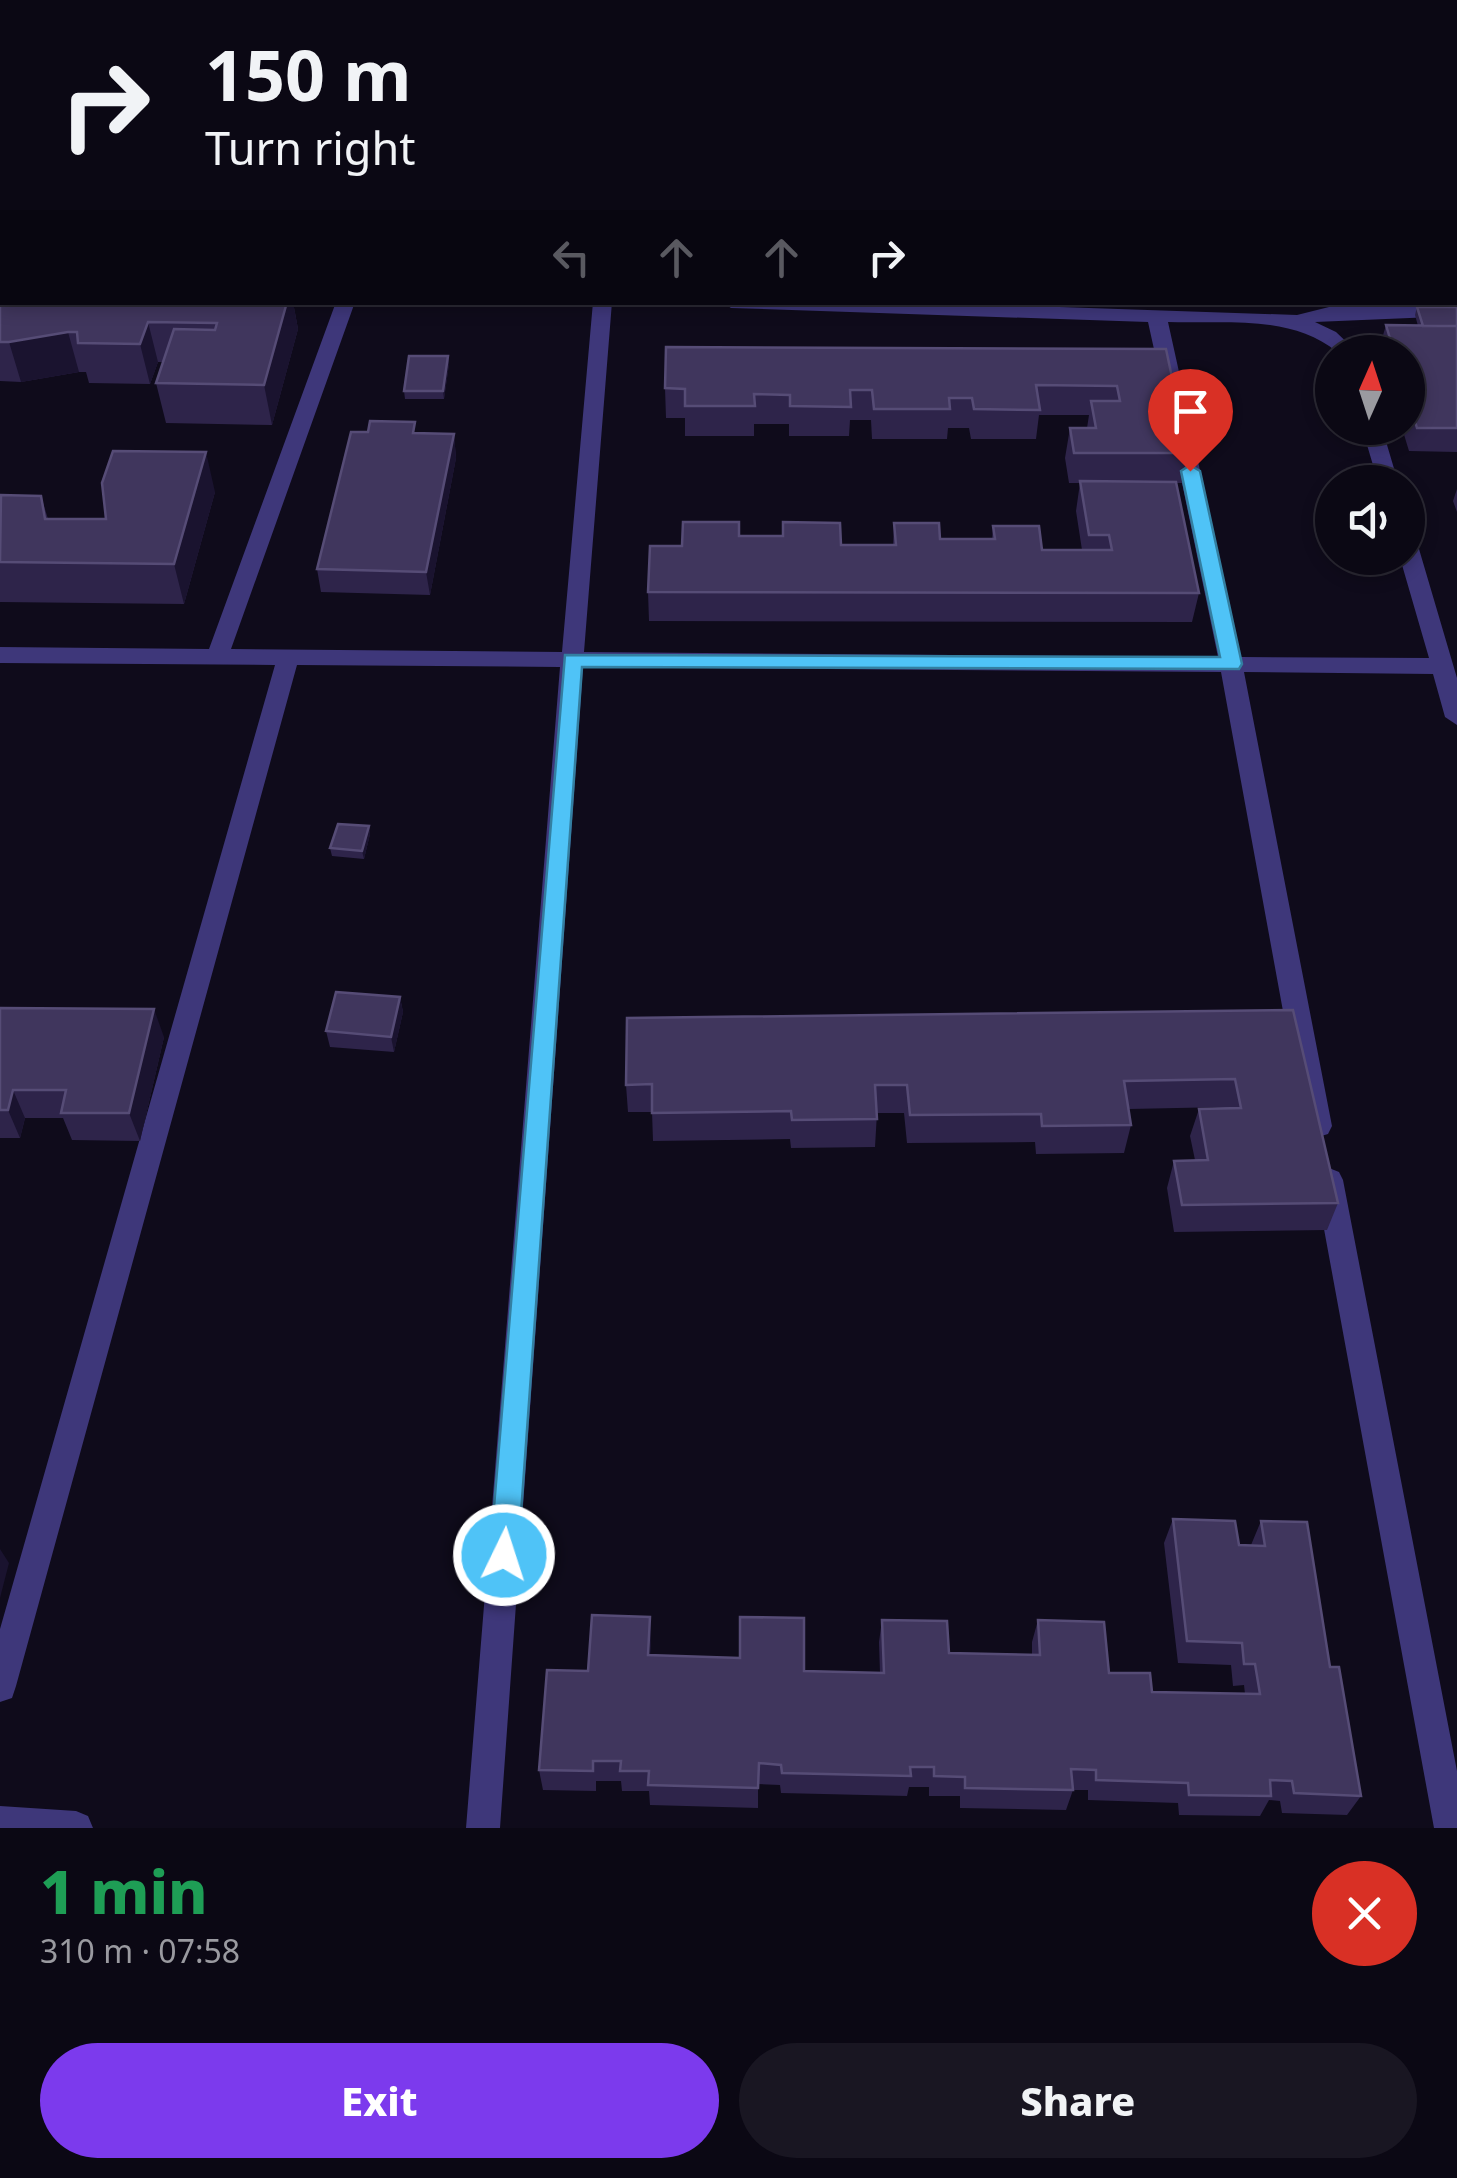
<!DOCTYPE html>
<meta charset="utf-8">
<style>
:root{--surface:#0b0814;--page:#191622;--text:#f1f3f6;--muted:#9a9aa0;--line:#2b2934;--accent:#7c3aed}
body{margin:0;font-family:"Noto Sans",sans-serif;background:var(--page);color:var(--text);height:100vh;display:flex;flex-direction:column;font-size:38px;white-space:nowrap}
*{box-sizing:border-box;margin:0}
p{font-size:32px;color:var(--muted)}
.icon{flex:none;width:55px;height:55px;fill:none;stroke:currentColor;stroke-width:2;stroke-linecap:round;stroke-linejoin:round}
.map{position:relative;height:1828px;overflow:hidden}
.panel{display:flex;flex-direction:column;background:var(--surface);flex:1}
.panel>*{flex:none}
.banner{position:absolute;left:0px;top:0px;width:1458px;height:305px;box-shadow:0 5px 15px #0003,0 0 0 2px var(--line);background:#0b0814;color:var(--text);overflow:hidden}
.needle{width:65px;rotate:3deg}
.tools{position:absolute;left:1315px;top:335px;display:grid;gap:20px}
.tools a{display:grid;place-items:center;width:110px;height:110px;border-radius:50%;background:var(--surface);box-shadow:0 5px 15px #0003,0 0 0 2px var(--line);font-size:50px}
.pin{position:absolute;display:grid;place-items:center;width:85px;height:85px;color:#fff;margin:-102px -42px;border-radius:50% 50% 50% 0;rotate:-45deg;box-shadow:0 0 10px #0007}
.pin .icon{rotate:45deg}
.me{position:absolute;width:110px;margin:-55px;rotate:4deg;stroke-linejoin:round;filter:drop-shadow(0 0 8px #0008)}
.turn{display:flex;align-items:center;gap:35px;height:210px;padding:0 40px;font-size:45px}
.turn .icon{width:130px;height:130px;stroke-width:2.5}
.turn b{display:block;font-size:70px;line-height:85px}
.lanes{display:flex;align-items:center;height:95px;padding:0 40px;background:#0003;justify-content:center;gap:50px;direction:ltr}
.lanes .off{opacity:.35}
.round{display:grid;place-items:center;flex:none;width:105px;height:105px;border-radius:52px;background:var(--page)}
.summary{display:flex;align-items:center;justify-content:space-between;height:170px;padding:0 40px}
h1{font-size:60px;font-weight:800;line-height:75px;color:#1e9e55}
.button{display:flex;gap:20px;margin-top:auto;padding:20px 40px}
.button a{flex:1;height:115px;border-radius:60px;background:var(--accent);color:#fff;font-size:40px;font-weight:800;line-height:115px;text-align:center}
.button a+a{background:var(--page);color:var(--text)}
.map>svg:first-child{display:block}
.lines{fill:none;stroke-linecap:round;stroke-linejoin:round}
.minor{fill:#3e377a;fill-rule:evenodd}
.trunk{fill:#e249c4;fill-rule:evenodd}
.wall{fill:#2e244a}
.shaded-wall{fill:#1a132f}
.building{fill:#40365d;stroke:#564c76;stroke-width:2.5}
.route{fill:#4fc3f7;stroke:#337fa1;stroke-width:2.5}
</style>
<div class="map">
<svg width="1457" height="1828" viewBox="0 0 1457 1828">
<rect width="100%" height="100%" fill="#0f0b1b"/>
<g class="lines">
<path class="minor" d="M 0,239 L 2,240 L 2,251 L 0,251 Z
M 336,302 L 355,302 L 231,649 L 562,652 L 593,302 L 612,302 L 584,652 L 1218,657 L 1170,425 L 1180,419 L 1190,425 L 1241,657 L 1429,658 L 1400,558 L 1408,558 L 1408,542 L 1419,549 L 1457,678 L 1457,725 L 1445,717 L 1433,674 L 1244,672 L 1332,1126 L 1328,1134 L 1318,1137 L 1308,1134 L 1304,1126 L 1221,672 L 583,667 L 500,1828 L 466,1828 L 560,667 L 297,665 L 16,1686 L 12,1698 L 0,1702 L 0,1629 L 275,665 L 0,663 L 0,647 L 209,649 Z
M 722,302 L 916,302 L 1297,315 L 1329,307 L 1457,304 L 1457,316 L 1315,322 L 1336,332 L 1357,352 L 1337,352 C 1291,314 1225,324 1168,322 L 1181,381 L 1171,387 L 1161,381 L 1148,322 L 731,308 Z
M 1362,428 L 1382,428 L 1398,482 L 1378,482 Z
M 1329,1168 L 1339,1172 L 1343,1180 L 1457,1771 L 1457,1828 L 1434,1828 L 1315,1180 L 1319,1172 Z
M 0,1806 L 76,1811 L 88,1816 L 93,1828 L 0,1828 Z"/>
<path class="trunk" d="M 1326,0 L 1360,0 L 1362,2 L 1328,2 Z
M 1455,12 L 1457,12 L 1457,22 L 1455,22 Z"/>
</g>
<path class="wall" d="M 2,96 L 2,167 L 0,159 L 0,100 Z
M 0,284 L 2,302 L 293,302 L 298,329 L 272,425 L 166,423 L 156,383 L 163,362 L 158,362 L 150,384 L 89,383 L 86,372 L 79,372 L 21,382 L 0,381 Z
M 1417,307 L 1457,307 L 1457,452 L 1409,451 L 1402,428 L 1408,428 L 1408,352 L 1380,352 L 1379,349 L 1386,325 L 1418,326 L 1415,315 Z
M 1166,349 L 1188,453 L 1182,483 L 1176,483 L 1199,593 L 1192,622 L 649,621 L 648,592 L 682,546 L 739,536 L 841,545 L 893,545 L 894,523 L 940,539 L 992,539 L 993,526 L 1042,550 L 1082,550 L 1076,511 L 1080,483 L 1069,483 L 1065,458 L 1070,428 L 1087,428 L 1089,415 L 1039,415 L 1036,439 L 971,439 L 969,428 L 948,428 L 947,439 L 872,439 L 871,420 L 850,420 L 849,436 L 789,436 L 789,424 L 754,424 L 754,436 L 685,436 L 685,418 L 666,418 L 665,388 Z
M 448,356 L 449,364 L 444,399 L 405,399 L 404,391 Z
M 417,433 L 454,434 L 456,458 L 430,595 L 321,592 L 317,569 Z
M 1457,489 L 1457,512 L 1453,501 Z
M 215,492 L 184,604 L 0,602 L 0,498 L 41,496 L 48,519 L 106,519 Z
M 369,826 L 370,834 L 364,859 L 332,856 L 330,848 Z
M 400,997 L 403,1012 L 394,1052 L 330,1047 L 326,1031 Z
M 0,1008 L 164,1037 L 140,1141 L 72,1140 L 63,1118 L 25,1118 L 20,1138 L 0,1138 Z
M 1293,1010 L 1338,1203 L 1327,1230 L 1174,1232 L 1167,1188 L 1174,1161 L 1195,1160 L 1190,1136 L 1199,1109 L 1226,1107 L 1129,1109 L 1131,1125 L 1124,1153 L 1036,1154 L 1035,1142 L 907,1143 L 904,1113 L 877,1113 L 875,1147 L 791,1148 L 790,1139 L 653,1141 L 652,1112 L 628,1112 L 626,1085 Z
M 1173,1519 L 1239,1545 L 1251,1545 L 1261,1521 L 1330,1667 L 1361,1796 L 1347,1815 L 1282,1813 L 1280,1801 L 1269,1800 L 1260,1816 L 1179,1815 L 1178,1803 L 1088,1800 L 1088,1790 L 1073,1790 L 1066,1810 L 960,1808 L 960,1796 L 929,1796 L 929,1787 L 909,1787 L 907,1796 L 781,1793 L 780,1785 L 758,1784 L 758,1808 L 650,1805 L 649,1791 L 622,1791 L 621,1781 L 596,1781 L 596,1791 L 543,1790 L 539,1770 L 588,1671 L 651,1639 L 650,1655 L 804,1671 L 880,1673 L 879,1642 L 882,1620 L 949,1653 L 1032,1654 L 1032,1642 L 1038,1620 L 1109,1673 L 1152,1692 L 1245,1694 L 1244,1685 L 1233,1686 L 1231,1665 L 1178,1663 L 1164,1543 Z"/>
<path class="shaded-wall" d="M 287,302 L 293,302 L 298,329 L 272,425 L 264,385 Z
M 148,322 L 158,362 L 150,384 L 140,344 Z
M 68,332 L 79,372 L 21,382 L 9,342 Z
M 448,356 L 449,364 L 444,399 L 443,391 Z
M 454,434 L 456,458 L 430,595 L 426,572 Z
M 206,452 L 215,492 L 184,604 L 174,564 Z
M 369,826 L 370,834 L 364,859 L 362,851 Z
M 400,997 L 403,1012 L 394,1052 L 391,1037 Z
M 154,1009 L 164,1037 L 140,1141 L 129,1113 Z
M 13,1090 L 25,1118 L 20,1138 L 8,1110 Z
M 0,1549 L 9,1563 L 0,1598 Z
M 650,1617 L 651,1639 L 649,1677 L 648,1655 Z"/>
<path class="building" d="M 2,96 L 2,119 L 0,119 L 0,100 Z
M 1455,162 L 1457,168 L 1457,189 L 1455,189 Z
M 1455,216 L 1457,218 L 1457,235 L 1455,235 Z
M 0,284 L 2,284 L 2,302 L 287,302 L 264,385 L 156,383 L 174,329 L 215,330 L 217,323 L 148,322 L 140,344 L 78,343 L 77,332 L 68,332 L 9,342 L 0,342 Z
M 1417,307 L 1457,307 L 1457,326 L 1423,326 Z
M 1386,325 L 1457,326 L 1457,428 L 1417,428 L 1408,398 L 1408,352 L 1394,352 Z
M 666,347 L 1166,349 L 1188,453 L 1074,453 L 1070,428 L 1096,428 L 1091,401 L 1120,401 L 1117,386 L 1036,385 L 1040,410 L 974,409 L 972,398 L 949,398 L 950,409 L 874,409 L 872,390 L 850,390 L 851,407 L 790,406 L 790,395 L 754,394 L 755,406 L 685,406 L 685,389 L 665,388 Z
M 409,356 L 448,356 L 443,391 L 404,391 Z
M 370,421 L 415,422 L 413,433 L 454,434 L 426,572 L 317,569 L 351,432 L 368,432 Z
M 113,451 L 206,452 L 174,564 L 0,562 L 1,495 L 41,496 L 45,519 L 106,519 L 102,483 Z
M 1080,481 L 1176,482 L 1199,593 L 648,592 L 650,546 L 682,546 L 683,522 L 739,522 L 739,536 L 783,536 L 783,522 L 840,523 L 841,545 L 896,545 L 894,523 L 939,523 L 940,539 L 995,539 L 993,526 L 1039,526 L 1042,550 L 1112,550 L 1109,535 L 1089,535 Z
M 338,824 L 369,826 L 362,851 L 330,848 Z
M 336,992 L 400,997 L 391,1037 L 326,1031 Z
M 0,1008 L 154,1009 L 129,1113 L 61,1113 L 66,1090 L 13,1090 L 8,1110 L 0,1110 Z
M 1293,1010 L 1338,1203 L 1182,1205 L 1174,1161 L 1208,1160 L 1199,1109 L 1241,1108 L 1235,1079 L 1124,1081 L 1131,1125 L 1042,1126 L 1041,1114 L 910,1115 L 907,1085 L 875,1085 L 877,1119 L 792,1120 L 791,1111 L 652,1113 L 652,1084 L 626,1085 L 627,1018 Z
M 1173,1519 L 1235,1521 L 1239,1545 L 1265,1546 L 1261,1521 L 1307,1522 L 1330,1667 L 1339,1667 L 1361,1796 L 1294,1793 L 1292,1781 L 1270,1780 L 1271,1796 L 1189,1795 L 1188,1783 L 1096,1780 L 1096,1770 L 1071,1769 L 1073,1790 L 965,1788 L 965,1777 L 934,1776 L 934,1767 L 910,1767 L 911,1776 L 782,1773 L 781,1765 L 759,1763 L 758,1788 L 648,1785 L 649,1771 L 620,1771 L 621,1761 L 593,1761 L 593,1771 L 539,1770 L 547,1670 L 588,1671 L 592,1615 L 650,1617 L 648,1655 L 740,1658 L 740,1617 L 804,1618 L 804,1671 L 884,1673 L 882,1620 L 947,1621 L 949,1653 L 1040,1655 L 1038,1620 L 1104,1622 L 1109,1673 L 1150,1673 L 1152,1692 L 1260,1694 L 1255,1664 L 1244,1664 L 1242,1643 L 1187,1641 Z"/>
<path class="route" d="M 1190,465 L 1200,471 L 1242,664 L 1239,669 L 582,667 L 518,1555 L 514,1565 L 504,1569 L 494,1565 L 490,1555 L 565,655 L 1220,657 L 1181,471 Z"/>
</svg>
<div class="tools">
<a><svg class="needle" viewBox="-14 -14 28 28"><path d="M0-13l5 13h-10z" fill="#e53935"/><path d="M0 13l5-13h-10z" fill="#9a9aa0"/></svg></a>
<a><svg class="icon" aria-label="sound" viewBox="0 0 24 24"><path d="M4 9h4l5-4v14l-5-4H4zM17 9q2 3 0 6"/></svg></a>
</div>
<div class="pin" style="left:1190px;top:471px;background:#d93025"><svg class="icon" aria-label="arrive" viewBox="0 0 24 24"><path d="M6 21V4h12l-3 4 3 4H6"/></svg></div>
<svg class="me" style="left:504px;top:1555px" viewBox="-20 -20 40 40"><circle r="17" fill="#4fc3f7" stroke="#fff" stroke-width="3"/><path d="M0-11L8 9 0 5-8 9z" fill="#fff"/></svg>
<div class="banner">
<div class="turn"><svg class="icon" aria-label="right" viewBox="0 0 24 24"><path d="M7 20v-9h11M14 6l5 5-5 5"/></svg><div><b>150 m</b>Turn right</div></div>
<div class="lanes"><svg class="icon off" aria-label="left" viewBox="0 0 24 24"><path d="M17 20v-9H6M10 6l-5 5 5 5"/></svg><svg class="icon off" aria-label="ahead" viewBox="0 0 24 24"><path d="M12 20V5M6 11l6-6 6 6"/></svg><svg class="icon off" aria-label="ahead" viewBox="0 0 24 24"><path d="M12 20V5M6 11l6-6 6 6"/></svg><svg class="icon" aria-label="right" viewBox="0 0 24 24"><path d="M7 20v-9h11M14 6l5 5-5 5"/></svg></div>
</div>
</div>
<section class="panel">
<div class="summary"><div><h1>1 min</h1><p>310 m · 07:58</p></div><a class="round" style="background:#d93025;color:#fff"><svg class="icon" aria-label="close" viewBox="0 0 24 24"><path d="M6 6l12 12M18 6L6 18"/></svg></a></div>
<div class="button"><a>Exit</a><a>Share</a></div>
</section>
